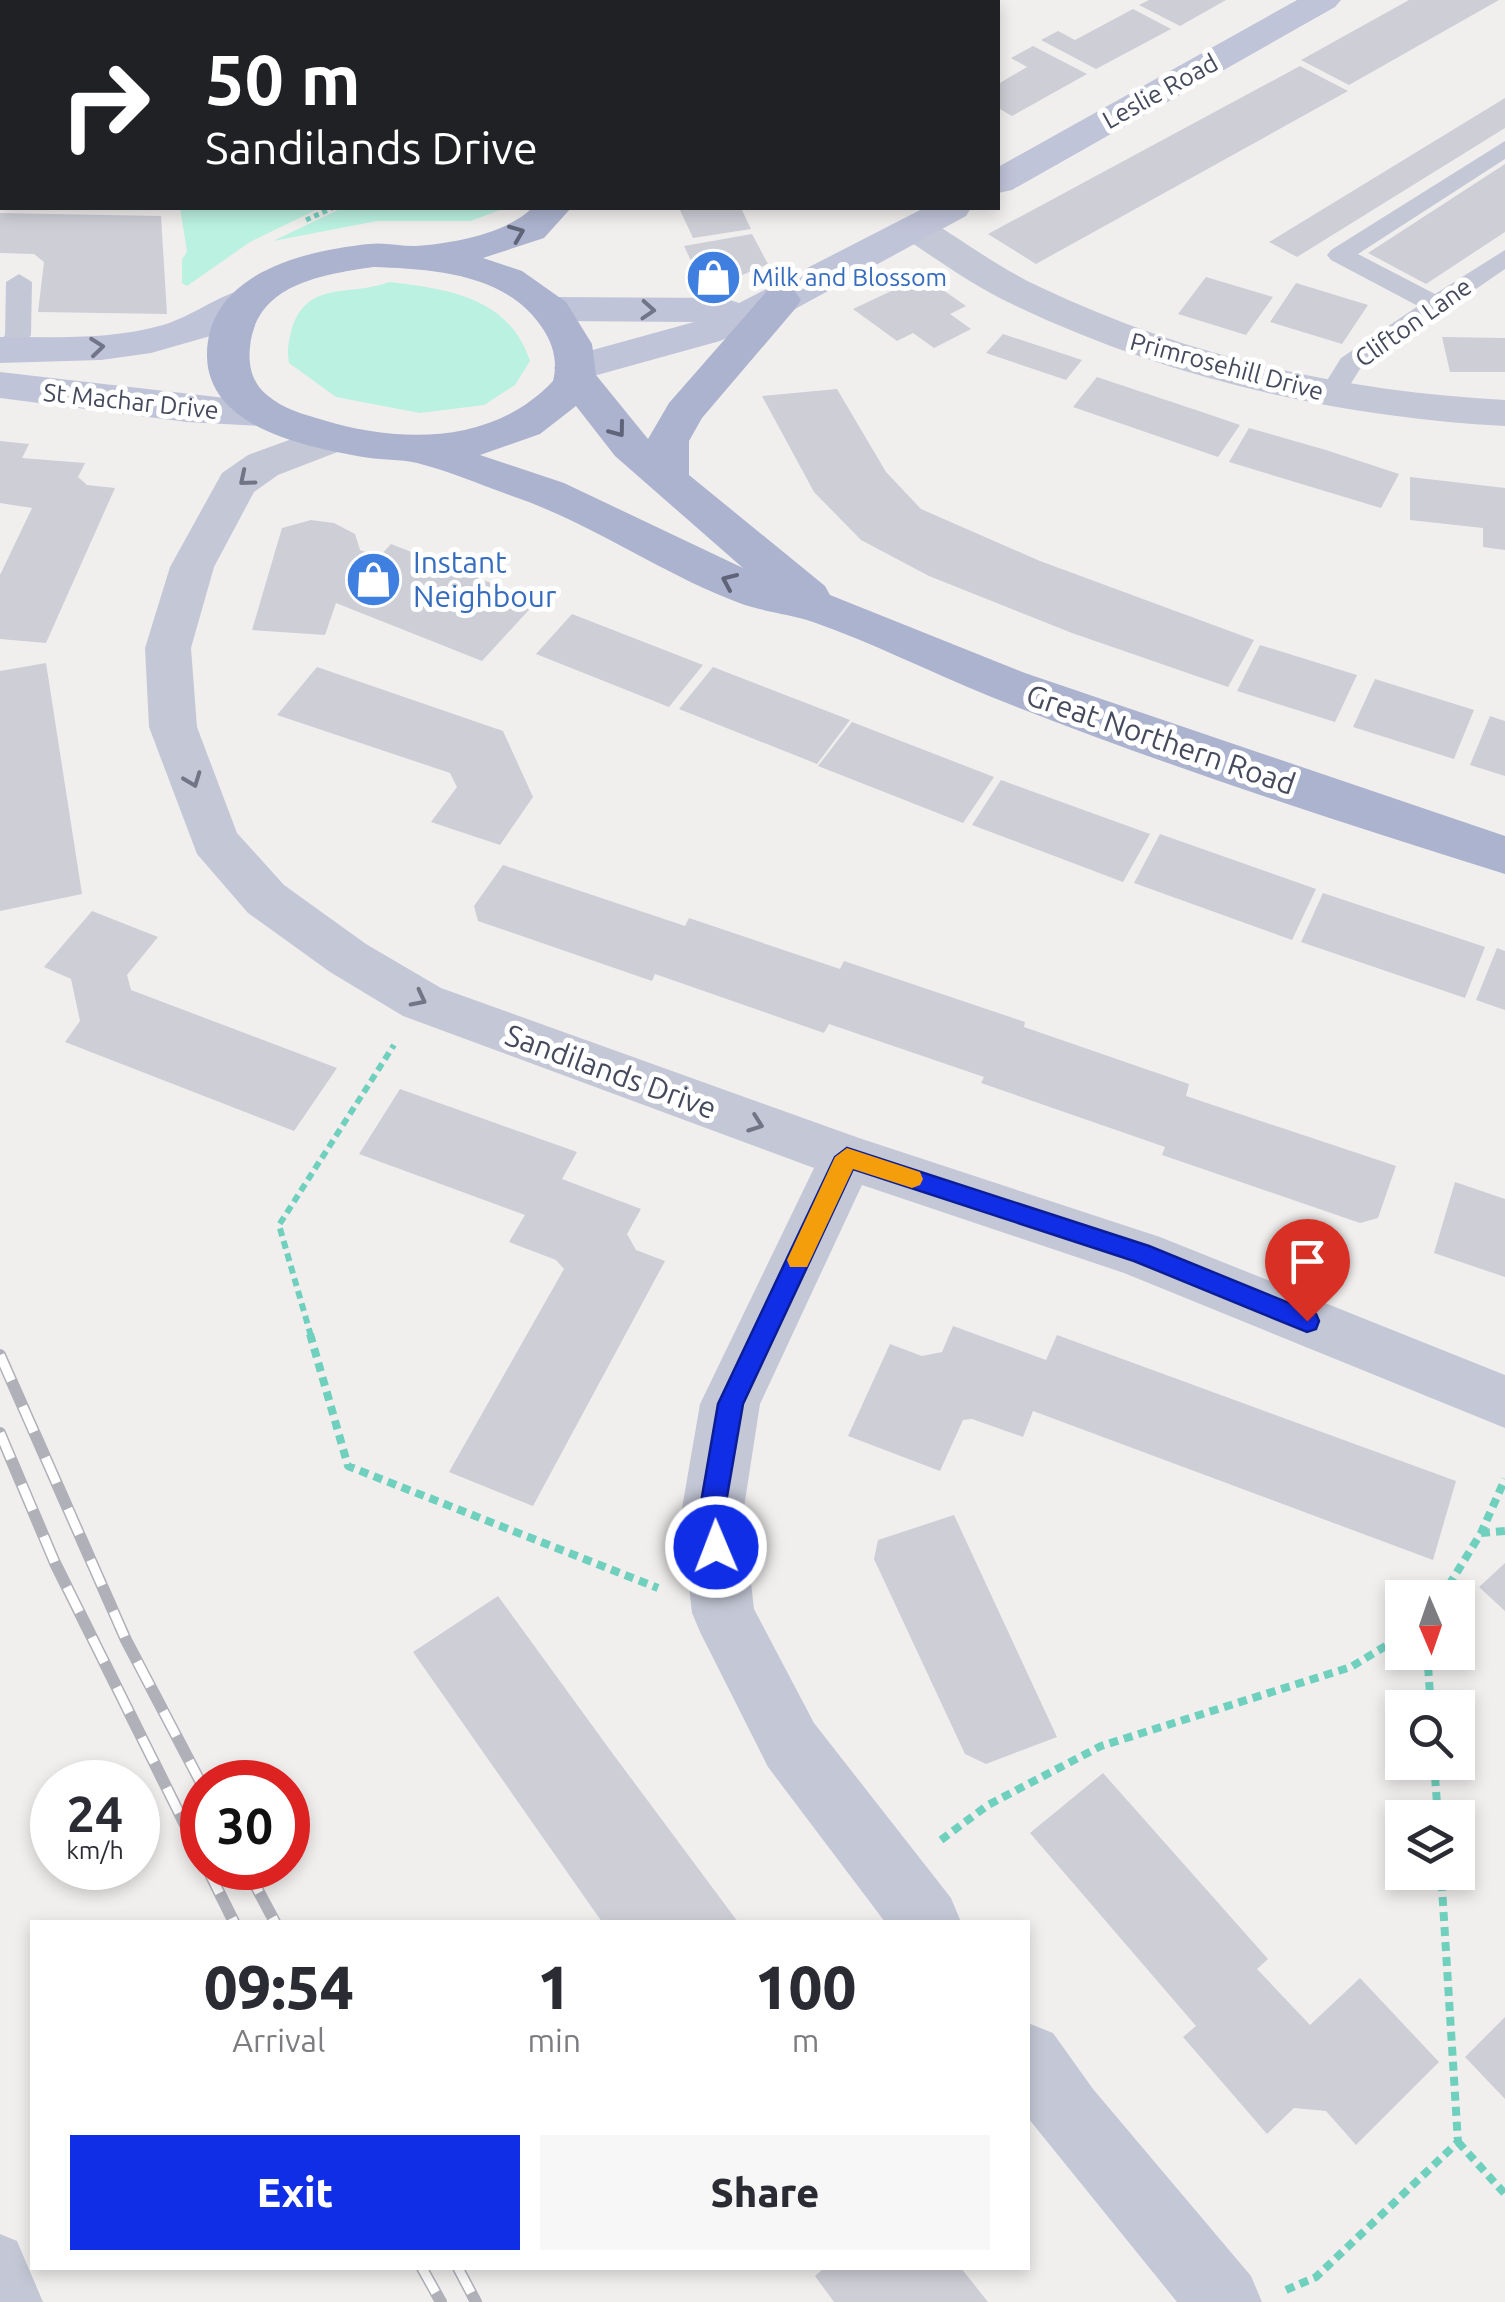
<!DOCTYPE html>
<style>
:root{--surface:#fff;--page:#f7f7f7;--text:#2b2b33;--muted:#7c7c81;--accent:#112ee7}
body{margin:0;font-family:Ubuntu,sans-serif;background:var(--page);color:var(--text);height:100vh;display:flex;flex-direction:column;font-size:38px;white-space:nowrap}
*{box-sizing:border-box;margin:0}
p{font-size:32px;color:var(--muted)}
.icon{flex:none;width:55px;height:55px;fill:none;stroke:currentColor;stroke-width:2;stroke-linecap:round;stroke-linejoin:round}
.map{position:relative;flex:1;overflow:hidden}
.drawer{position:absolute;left:30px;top:1920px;width:1000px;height:350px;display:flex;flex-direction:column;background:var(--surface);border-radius:0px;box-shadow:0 5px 15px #0003}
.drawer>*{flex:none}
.hud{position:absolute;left:0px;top:0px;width:1000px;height:210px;box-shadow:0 5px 15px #0003;background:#202124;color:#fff;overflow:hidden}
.needle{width:65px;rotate:178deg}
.controls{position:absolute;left:1385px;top:1580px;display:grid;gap:20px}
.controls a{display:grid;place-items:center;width:90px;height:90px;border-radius:0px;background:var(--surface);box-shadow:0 5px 15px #0003;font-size:50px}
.speed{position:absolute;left:30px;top:1760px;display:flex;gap:20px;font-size:50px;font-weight:700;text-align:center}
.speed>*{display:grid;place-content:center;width:130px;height:130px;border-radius:50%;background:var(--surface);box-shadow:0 5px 15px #0003;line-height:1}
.speed small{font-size:25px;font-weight:400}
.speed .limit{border:15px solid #d22;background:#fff;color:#111}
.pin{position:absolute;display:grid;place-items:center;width:85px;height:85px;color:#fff;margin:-102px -42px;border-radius:50% 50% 50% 0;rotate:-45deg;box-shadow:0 0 10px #0007}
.pin .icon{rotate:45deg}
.me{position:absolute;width:110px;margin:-55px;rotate:359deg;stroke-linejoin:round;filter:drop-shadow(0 0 8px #0008)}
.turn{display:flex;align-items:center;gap:35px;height:210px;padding:0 40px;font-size:45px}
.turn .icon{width:130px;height:130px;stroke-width:2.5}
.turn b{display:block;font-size:70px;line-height:85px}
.eta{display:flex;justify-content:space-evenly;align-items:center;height:170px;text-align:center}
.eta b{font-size:60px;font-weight:800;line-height:70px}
.primary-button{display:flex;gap:20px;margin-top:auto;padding:20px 40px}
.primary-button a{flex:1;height:115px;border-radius:0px;background:var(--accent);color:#fff;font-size:40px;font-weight:800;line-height:115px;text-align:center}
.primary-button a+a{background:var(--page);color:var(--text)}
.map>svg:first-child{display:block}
.green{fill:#baf1e0}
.building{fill:#cdced6}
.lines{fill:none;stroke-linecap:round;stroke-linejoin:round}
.path-far2{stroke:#70d0be;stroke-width:5;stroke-dasharray:5 4;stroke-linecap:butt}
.path-far1{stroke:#70d0be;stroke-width:6;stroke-dasharray:8 5;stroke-linecap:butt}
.path{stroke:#70d0be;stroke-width:8;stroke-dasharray:9 6;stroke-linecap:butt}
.lane{fill:#c4c8d6;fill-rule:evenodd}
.street{fill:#c4c8d6;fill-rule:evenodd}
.secondary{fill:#c0c4d8;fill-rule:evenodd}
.primary{fill:#acb3ce;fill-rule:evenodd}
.rail-casing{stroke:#b0b0b9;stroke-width:12}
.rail{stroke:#fff;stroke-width:9;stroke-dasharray:28;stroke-linecap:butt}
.oneway{stroke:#5f6478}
.oneway2{stroke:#707587}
.oneway3{stroke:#717687}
.route{fill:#112ee7;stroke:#0b1e96;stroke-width:2.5}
.slow{fill:#f59e0b}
.labels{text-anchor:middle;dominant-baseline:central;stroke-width:10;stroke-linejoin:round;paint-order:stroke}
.far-street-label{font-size:25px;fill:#454a5c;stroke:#fff}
.far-shop-label{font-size:25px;fill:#366cbe;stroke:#fff;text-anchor:start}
.shop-label{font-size:30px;fill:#366cbe;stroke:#fff;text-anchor:start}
.street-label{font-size:30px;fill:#454a5c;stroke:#fff}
</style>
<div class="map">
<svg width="1505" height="2302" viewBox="0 0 1505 2302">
<rect width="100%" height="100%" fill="#f1efee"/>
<path class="green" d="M 180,208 L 320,208 L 250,242 L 187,286 L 182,283 L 182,259 L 187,252 Z
M 342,208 L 505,208 L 471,221 L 377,221 L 273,241 Z
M 389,282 C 448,289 509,297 530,361 L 515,385 L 484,405 L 420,413 L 336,397 L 289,363 C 287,351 288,344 291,332 C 305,279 350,297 389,282 Z"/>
<path class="building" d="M 1149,0 L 1226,0 L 1180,26 L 1139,5 Z
M 1409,0 L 1499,0 L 1349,85 L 1301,60 Z
M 1133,9 L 1171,29 L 1096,69 L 1041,40 L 1058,31 L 1075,40 Z
M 1033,46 L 1087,74 L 1012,116 L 998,108 L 998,84 L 1027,67 L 1011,58 Z
M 1300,66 L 1348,91 L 1036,264 L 988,234 Z
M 1505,98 L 1505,128 L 1297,257 L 1269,242 Z
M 1505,164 L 1505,232 L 1426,284 L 1368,253 Z
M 679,208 L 741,208 L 751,229 L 693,238 Z
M 0,213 L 161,216 L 167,314 L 38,312 L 44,262 L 34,254 L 0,253 Z
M 752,234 L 768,264 L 714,287 L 702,284 L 684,246 Z
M 923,276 L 966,306 L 950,314 L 971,329 L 934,348 L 913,333 L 897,341 L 853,309 Z
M 1206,277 L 1273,297 L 1246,335 L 1178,314 Z
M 1296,283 L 1368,305 L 1342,344 L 1270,322 Z
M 1003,334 L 1082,360 L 1066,380 L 986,353 Z
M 1442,337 L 1505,338 L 1505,372 L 1450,372 Z
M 1097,377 L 1202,412 L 1240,425 L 1218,457 L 1073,407 Z
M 837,389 L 886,472 L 921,509 L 1040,561 L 1254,640 L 1228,687 L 1072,633 L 929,576 L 861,540 L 814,492 L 762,396 Z
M 1249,428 L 1326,450 L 1399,474 L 1381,508 L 1229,462 Z
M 0,441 L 29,444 L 22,458 L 85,463 L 78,477 L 87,485 L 115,488 L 46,643 L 0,639 L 0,575 L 32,508 L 0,503 Z
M 1410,477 L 1505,488 L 1505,550 L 1483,547 L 1483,528 L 1410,520 Z
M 311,520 L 334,523 L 355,534 L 360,550 L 379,557 L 391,544 L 537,601 L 482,661 L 336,603 L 325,635 L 252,630 L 282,528 Z
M 572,614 L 703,665 L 669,707 L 536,654 Z
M 1260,645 L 1357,675 L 1335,722 L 1237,691 Z
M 46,663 L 82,894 L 0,911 L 0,671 Z
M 317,667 L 503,731 L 533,797 L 500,845 L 431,822 L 457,787 L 450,773 L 277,715 Z
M 713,667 L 850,720 L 817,764 L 679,709 Z
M 1375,679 L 1474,710 L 1454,759 L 1353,727 Z
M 1490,716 L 1505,721 L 1505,776 L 1470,765 Z
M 852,722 L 994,777 L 963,823 L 818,766 Z
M 1001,780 L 1150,834 L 1123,882 L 972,825 Z
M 1160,834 L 1316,889 L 1292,940 L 1134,883 Z
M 503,865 L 685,926 L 689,918 L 840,969 L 844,961 L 1025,1022 L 1024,1027 L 1189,1084 L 1186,1096 L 1396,1166 L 1378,1218 L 1360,1223 L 1162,1155 L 1165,1147 L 981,1083 L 984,1077 L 829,1024 L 824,1033 L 655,974 L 652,981 L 478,921 L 474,906 Z
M 1323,893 L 1485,947 L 1465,998 L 1301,942 Z
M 92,911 L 158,937 L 127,975 L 131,990 L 337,1068 L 294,1131 L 65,1042 L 80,1021 L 71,979 L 44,967 Z
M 1497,948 L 1505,951 L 1505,1010 L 1476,1000 Z
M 400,1089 L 577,1152 L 562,1179 L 641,1209 L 627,1234 L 636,1250 L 665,1261 L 533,1506 L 449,1472 L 564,1269 L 556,1260 L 509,1242 L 525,1215 L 359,1154 Z
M 1455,1182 L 1505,1199 L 1505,1277 L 1434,1253 Z
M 953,1326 L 1046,1360 L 1057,1335 L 1456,1481 L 1433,1560 L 1033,1411 L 1023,1437 L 972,1419 L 963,1420 L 940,1471 L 848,1436 L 890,1344 L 922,1356 L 942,1352 Z
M 954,1515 L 1057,1737 L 986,1764 L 965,1754 L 874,1559 L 878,1540 Z
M 1505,1563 L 1505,1611 L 1479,1587 Z
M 498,1596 L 610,1750 L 738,1922 L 602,1922 L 413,1652 Z
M 1103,1773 L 1268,1959 L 1257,1969 L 1310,2025 L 1360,1978 L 1439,2062 L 1356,2145 L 1326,2111 L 1294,2108 L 1267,2134 L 1183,2037 L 1196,2026 L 1030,1833 Z
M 1505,2017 L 1505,2099 L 1465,2057 Z
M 824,2268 L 961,2268 L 988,2302 L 834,2302 L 815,2276 Z"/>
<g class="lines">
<path class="path-far2" d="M 306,220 L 332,208"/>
<path class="path-far1" d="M 311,1336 L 279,1225 L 394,1045"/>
<path class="path" d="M 310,1334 L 348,1466 L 658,1588
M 1481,1533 L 1505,1531
M 1441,1598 L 1481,1533 L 1505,1479
M 1427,1652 L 1431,1708
M 1434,1762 L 1438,1818
M 941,1840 L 988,1805 L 1101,1746 L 1351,1667 L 1402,1636
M 1458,2142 L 1505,2194
M 1286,2290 L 1316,2277 L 1458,2142 L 1441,1872"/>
<path class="lane" d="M 1505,141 L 1505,159 L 1358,254 L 1435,294 L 1505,250 L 1505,269 L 1360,369 L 1340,401 L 1322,401 L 1318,395 L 1341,358 L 1418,306 L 1331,260 L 1327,255 L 1331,250 Z
M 19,274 L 32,282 L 31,335 L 16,356 L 0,356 L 0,341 L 5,335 L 6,282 Z
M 0,2234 L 17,2241 L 43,2302 L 0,2302 Z"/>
<path class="street" d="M 915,216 L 929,220 C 965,242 1001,269 1040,287 C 1187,357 1342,391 1505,400 L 1505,426 C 1335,417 1166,378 1012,304 C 973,286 937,259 901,236 L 895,228 L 901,220 Z
M 333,424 L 348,428 L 354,438 L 348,448 L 278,475 L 254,492 L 214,567 L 191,648 L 197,727 L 237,833 L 284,885 L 366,944 L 441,988 L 859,1138 L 1160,1237 L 1505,1375 L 1505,1428 L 1124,1273 L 862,1185 L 760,1404 L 743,1514 L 754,1609 L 814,1723 L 951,1898 L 961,1922 L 885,1922 L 768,1767 L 701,1634 L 692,1613 L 681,1514 L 700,1404 L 814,1168 L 403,1016 L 330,972 L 248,913 L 197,854 L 149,727 L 145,648 L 170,567 L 222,473 L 248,455 Z
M 1028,2023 L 1053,2033 L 1093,2089 L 1251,2276 L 1262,2302 L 1177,2302 L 1028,2118 Z"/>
<path class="secondary" d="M 1297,0 L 1341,0 L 1335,7 L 1012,190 L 998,193 L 998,167 Z
M 924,208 L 971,208 L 966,216 L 795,309 L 720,341 L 590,377 L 575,381 L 560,377 L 554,368 L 560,359 L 694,322 L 550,321 L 536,318 L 530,309 L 536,300 L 550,297 L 724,298 L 739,303 Z
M 248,288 L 262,291 L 268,300 L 262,309 L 214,335 L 151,353 L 101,360 L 0,363 L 0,337 C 53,337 111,340 163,325 C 193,316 218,295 248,288 Z
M 0,372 L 277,404 L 283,413 L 277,422 L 262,426 L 187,422 L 0,398 Z"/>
<path class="primary" d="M 481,0 L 517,0 L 518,2 L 483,2 Z
M 532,208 L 571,208 L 544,238 L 483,258 L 522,271 L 566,302 L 592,344 L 596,375 L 648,439 L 669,403 L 767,291 L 781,288 L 795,291 L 801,300 L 795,309 L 702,418 L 689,441 L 689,475 L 825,586 L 830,595 L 1025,673 L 1505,836 L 1505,874 C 1332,820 1157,763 989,696 C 930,672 873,643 813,622 C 790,614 765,612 742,604 C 663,575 592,523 512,496 C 481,485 449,471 417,463 C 400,459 381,460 363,457 C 309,447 209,429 207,357 C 206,274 302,251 369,244 C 384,242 399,246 414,246 C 450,244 506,234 532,208 ZM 373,267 C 432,269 507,273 543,329 C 553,344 558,362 553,381 C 494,444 401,444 323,420 C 303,414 283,409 267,395 C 252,383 248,365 250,347 C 256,284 321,275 373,267 ZM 576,406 L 615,456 L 743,568 L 564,483 L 480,455 L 540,434 Z"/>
<defs>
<path id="rail" d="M 0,1355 L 126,1640 L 202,1785
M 0,1433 L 55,1563 L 202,1859
M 207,1868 L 234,1922
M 246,1868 L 275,1922
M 422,2268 L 441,2302
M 458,2268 L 476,2302"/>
</defs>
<use href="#rail" class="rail-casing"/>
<use href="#rail" class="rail"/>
</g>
<defs><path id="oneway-chevron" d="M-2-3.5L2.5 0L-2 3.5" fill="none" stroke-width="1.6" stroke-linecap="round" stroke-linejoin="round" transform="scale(2.5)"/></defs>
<g class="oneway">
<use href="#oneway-chevron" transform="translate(517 233) rotate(-22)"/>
<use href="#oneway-chevron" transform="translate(618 430) rotate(53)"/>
<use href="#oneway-chevron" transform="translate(729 581) rotate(-156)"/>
</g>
<g class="oneway2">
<use href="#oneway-chevron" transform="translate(648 310) rotate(4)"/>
<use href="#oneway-chevron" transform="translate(97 347) rotate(-6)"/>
</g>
<g class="oneway3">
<use href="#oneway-chevron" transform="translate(246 479) rotate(140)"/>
<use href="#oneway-chevron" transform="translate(193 780) rotate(69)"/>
<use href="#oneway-chevron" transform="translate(419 999) rotate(27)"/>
<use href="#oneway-chevron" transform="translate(756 1124) rotate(20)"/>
</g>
<path class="route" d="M 847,1148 L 1149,1246 L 1316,1314 L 1319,1321 L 1316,1329 L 1307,1332 L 1134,1261 L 853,1169 L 743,1404 L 724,1514 L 728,1547 L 725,1556 L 716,1559 L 706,1556 L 699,1514 L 718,1404 L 835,1157 Z"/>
<path class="slow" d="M 847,1148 L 920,1172 L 923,1179 L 920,1185 L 912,1188 L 853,1169 L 807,1267 L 790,1267 L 787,1260 L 835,1157 Z"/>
<defs>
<symbol id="shop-disc" viewBox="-11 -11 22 22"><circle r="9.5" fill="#3f7fe0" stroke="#fff"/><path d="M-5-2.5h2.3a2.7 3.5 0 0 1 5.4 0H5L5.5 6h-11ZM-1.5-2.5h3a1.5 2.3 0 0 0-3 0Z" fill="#fff"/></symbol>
</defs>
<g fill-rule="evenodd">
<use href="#shop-disc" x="682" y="246" width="63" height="63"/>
<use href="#shop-disc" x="342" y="548" width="63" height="63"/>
</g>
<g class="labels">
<g class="far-street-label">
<text transform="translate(1160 91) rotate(-29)">Leslie Road</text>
<text transform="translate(1413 322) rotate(-35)">Clifton Lane</text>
<text transform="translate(1227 366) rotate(15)">Primrosehill Drive</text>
<text transform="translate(131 401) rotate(6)">St Machar Drive</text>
</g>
<g class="far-shop-label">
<text x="752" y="277">Milk and Blossom</text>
</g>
<g class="shop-label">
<text x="413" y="562">Instant<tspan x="413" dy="34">Neighbour</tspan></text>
</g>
<g class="street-label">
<text transform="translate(1161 739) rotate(19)">Great Northern Road</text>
<text transform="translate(611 1071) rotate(20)">Sandilands Drive</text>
</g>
</g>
</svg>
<div class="controls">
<a><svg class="needle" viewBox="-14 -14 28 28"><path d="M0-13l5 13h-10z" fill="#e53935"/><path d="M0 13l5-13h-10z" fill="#7c7c81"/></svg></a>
<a><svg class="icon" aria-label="search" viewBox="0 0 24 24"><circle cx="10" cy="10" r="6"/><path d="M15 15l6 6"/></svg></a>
<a><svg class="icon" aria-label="layers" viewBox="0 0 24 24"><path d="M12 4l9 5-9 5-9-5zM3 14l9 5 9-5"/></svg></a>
</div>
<div class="speed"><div>24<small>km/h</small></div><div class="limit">30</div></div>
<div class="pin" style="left:1307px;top:1321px;background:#d93025"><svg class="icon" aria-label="arrive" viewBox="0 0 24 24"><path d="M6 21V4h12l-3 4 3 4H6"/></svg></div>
<svg class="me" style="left:716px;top:1547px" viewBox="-20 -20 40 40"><circle r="17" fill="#112ee7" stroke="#fff" stroke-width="3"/><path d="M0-11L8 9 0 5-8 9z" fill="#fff"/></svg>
<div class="hud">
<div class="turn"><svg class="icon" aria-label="right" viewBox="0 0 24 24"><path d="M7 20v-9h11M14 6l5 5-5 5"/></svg><div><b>50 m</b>Sandilands Drive</div></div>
</div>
<section class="drawer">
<div class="eta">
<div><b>09:54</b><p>Arrival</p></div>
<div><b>1</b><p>min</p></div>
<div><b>100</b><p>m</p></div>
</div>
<div class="primary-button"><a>Exit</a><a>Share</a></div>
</section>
</div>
